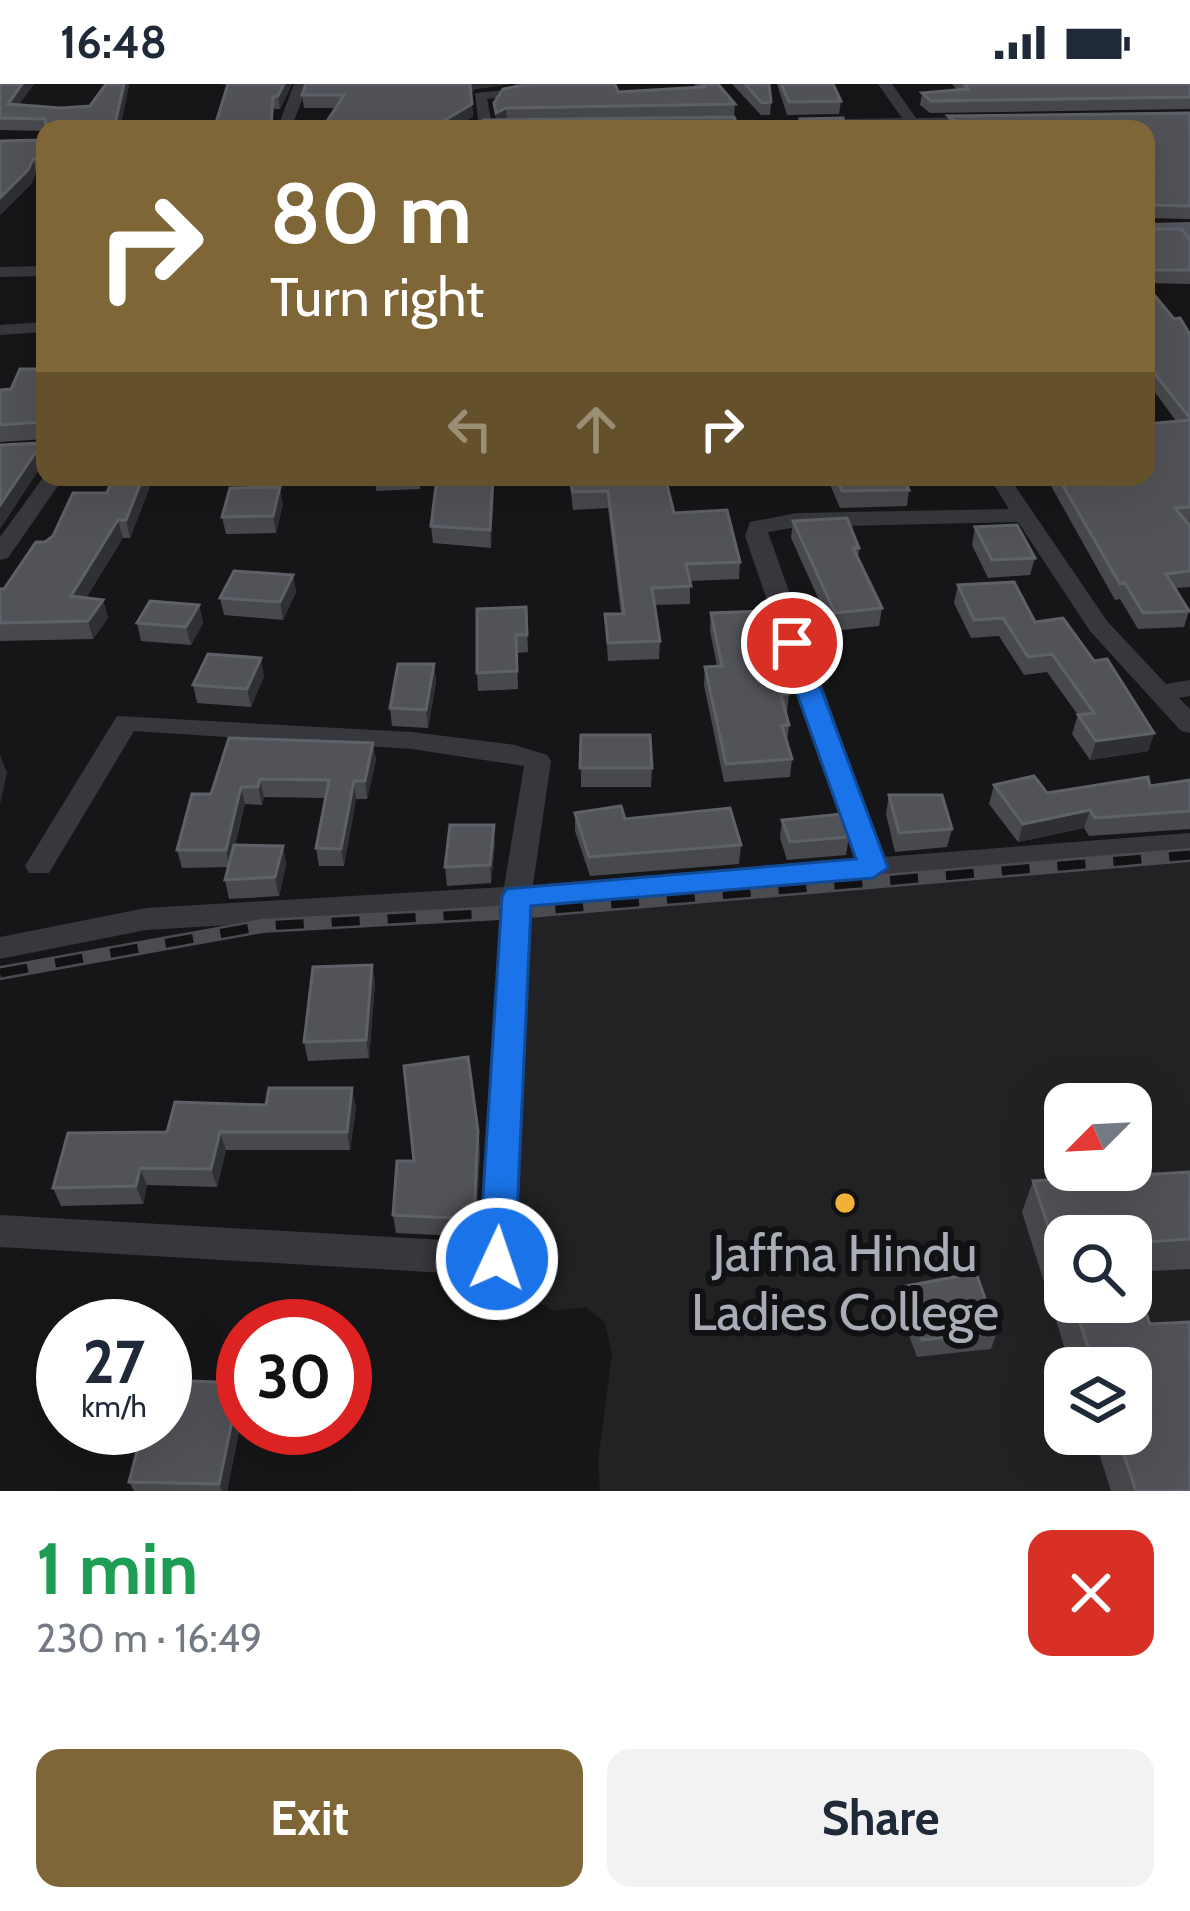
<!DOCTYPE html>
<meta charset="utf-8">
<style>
:root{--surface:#fff;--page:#f2f2f3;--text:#1f2937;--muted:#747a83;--accent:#7e6636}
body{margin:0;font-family:Cabin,sans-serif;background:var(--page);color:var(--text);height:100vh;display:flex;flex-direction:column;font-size:45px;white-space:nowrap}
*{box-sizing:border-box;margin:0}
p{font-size:39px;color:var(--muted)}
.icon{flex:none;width:66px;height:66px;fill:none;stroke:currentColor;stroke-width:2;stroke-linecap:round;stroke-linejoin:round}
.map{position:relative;height:1407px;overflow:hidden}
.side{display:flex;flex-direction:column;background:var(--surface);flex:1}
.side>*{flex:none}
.guide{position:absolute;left:36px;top:36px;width:1119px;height:366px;border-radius:24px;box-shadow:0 12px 48px #0002;background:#7e6636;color:#fff;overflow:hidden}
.needle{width:78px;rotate:246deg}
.buttons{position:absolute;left:1044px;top:999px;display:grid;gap:24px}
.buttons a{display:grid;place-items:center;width:108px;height:108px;border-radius:24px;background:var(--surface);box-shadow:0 12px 48px #0002;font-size:60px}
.speed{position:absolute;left:36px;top:1215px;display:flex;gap:24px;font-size:60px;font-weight:700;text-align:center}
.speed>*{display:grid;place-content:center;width:156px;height:156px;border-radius:50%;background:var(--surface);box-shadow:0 12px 48px #0002;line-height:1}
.speed small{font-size:30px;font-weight:400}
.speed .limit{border:18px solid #d22;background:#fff;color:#111}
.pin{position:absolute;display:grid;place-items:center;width:102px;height:102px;color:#fff;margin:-51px;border:6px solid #fff;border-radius:50%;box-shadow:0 3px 12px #0007}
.me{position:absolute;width:132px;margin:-66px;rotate:3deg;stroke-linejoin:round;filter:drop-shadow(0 0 9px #0008)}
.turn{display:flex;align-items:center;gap:42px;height:252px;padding:0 36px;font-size:54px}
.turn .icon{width:156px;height:156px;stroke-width:2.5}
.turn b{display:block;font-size:84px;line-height:102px}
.lanes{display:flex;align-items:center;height:114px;padding:0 36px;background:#0003;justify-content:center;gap:60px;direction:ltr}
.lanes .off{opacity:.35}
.round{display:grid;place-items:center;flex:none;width:126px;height:126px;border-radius:24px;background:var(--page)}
.summary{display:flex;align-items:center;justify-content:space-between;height:204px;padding:0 36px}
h1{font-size:72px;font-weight:700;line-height:90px;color:#1e9e55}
.button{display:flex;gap:24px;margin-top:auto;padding:24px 36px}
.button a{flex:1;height:138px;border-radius:24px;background:var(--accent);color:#fff;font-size:48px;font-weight:700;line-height:138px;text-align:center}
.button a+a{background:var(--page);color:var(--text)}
.status{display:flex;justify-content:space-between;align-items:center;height:84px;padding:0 60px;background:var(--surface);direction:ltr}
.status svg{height:33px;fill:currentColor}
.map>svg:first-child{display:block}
.built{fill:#222225;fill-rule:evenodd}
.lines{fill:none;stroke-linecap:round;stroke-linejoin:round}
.minor{fill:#37383d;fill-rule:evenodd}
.primary{fill:#53555c;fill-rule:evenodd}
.rail-casing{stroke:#4a4c52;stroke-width:14}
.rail{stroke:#111113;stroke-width:9;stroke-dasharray:28;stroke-linecap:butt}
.wall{fill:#47494d;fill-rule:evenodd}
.shaded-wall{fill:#2f3033}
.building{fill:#525359;stroke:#5f6168;stroke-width:3}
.route{fill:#1a73e8;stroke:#114b97;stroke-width:3}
.poi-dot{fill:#f2b134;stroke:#111113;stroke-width:4.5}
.labels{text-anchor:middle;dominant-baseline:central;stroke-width:12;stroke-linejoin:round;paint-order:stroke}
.near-poi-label{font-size:51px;fill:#a8adb8;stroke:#111113}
</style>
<div class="status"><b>16:48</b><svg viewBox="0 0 49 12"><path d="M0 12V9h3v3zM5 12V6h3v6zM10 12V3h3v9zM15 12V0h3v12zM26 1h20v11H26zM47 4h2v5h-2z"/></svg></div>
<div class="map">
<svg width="1190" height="1407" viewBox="0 0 1190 1407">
<rect width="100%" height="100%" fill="#161618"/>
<path class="built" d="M 1190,771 L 1190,1407 L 600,1407 L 598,1377 L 612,1270 L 605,1238 L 585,1223 L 555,1227 L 538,1218 L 497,1175 L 517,828 ZM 1065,1020 L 1131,1020 L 1131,1086 L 1065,1086 ZM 1065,1152 L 1131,1152 L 1131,1218 L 1065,1218 ZM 1065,1284 L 1131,1284 L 1131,1350 L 1065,1350 Z"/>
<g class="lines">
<path class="minor" d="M 294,0 L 308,0 L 291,45 L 277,45 Z
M 514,0 L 528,0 L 527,11 L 487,15 L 493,45 L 479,45 L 475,9 L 515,5 Z
M 878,0 L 892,0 L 916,34 L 983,33 L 990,37 L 983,41 L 696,42 L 703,38 L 902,34 Z
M 45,182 L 45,192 L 0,193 L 0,183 Z
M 45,238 L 45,248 L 0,251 L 0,241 Z
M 45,391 L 64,393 L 8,474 L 0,476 L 0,453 Z
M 989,393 L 1009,393 L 1107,537 L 1166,600 L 1190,596 L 1190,612 L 1179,614 L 1190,625 L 1190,649 L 1181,647 L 1090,547 L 1018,438 L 797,443 L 768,448 L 883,773 L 1190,749 L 1190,769 L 531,823 L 515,1175 L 510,1187 L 497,1192 L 0,1163 L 0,1131 L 480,1158 L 502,825 L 146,846 L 0,875 L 0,853 L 146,824 L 504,803 L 524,682 L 412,665 L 134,647 L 49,789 L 29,789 L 25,782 L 117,632 L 412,648 L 515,661 L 547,671 L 551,677 L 533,801 L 856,775 L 745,452 L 750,438 L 797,429 L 1009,425 Z"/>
<path class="primary" d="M 1190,138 L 1190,154 L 1146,155 L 1146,139 Z"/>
<defs>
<path id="rail" d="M 0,889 L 262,842 L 517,828 L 1190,771"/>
</defs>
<use href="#rail" class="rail-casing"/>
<use href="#rail" class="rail"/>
</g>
<path class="wall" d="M 0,0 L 34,0 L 19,20 L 61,24 L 90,22 L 106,0 L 129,0 L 120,45 L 45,45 L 45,47 L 0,46 Z
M 220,0 L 292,0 L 280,25 L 275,25 L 228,1 Z
M 306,0 L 510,0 L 475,5 L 471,9 L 473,33 L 336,24 L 304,24 L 302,11 Z
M 694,0 L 718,0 L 735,20 L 734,33 L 496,36 L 494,19 L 530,1 L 618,8 L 696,3 Z
M 732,0 L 769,0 L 771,18 L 770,31 L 761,31 Z
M 777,0 L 833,0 L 841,17 L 839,30 L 787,31 Z
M 952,0 L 1190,0 L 1190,25 L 930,29 L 920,21 L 922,9 L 957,6 Z
M 1190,29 L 1190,135 L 1146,134 L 1146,45 L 946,44 L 948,32 Z
M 45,53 L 45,88 L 36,88 L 32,99 L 0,131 Z
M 1146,141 L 1146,145 L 1190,156 L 1190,200 L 1146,199 Z
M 1146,201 L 1190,251 L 1190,439 L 1188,439 L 1190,442 L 1190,503 L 1175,504 L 1189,527 L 1184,543 L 1138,545 L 1120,515 L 1115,516 L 1046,393 L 1146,393 L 1176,337 L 1146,296 Z
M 45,266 L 45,355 L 0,358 L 0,306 L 11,305 L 38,285 Z
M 143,393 L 151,393 L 152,397 L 130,454 L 123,454 L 86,514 L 103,516 L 108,534 L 93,555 L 0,557 L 0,505 L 4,505 L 45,458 L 107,409 Z
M 375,393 L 420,393 L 420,405 L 376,407 Z
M 493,393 L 491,464 L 433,459 L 431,442 Z
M 569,393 L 665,393 L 674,429 L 740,478 L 739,495 L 690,497 L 690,520 L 654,521 L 660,557 L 659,575 L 608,577 L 605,530 L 621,530 L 608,424 L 573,426 Z
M 827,393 L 905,393 L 909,406 L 907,422 L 840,424 Z
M 283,420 L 276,449 L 226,450 L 222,433 Z
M 793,437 L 859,464 L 858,474 L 882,524 L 879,542 L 833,547 L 791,454 Z
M 975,443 L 1035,474 L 1030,491 L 988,494 L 972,461 Z
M 293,491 L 296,508 L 283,536 L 224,531 L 220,514 Z
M 958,501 L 1035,538 L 1094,577 L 1154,649 L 1148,667 L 1090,676 L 1072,650 L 1078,631 L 1047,588 L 1024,591 L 999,552 L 971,554 L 954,519 Z
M 199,521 L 203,539 L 191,561 L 141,557 L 137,539 Z
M 526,523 L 528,568 L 517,569 L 518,605 L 478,607 L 477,589 Z
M 711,529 L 776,579 L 789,610 L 787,628 L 785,628 L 789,641 L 787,658 L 792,675 L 790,693 L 724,698 L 704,601 L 705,583 L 717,582 L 710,547 Z
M 434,580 L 436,598 L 428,644 L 392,642 L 390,624 Z
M 264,592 L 251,623 L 197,619 L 193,601 Z
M 581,651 L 652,684 L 651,703 L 581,703 Z
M 373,659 L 376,676 L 367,715 L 356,715 L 344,782 L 319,782 L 316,764 L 326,714 L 264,713 L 262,721 L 245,720 L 235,761 L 283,762 L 286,781 L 279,812 L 229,815 L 225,796 L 228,783 L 182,784 L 177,766 L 211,710 Z
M 1190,696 L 1190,745 L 1089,752 L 1084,744 L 1018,758 L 989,720 L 994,701 L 1047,709 L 1150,702 Z
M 889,711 L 952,745 L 947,763 L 895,768 L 886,730 Z
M 575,729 L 625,735 L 741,761 L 739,780 L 590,792 L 575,747 Z
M 782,736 L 849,753 L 846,771 L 787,776 L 780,754 Z
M 495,760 L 491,799 L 447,802 L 445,783 Z
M 372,881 L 375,899 L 369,974 L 308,977 L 304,958 Z
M 356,1023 L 350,1066 L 226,1066 L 217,1103 L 147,1101 L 143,1120 L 61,1122 L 53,1104 L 167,1048 Z
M 480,1065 L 476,1153 L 396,1149 L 393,1131 L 414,1077 Z
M 1190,1088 L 1190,1185 L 1131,1188 L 1190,1407 L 1111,1407 L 1093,1350 L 1131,1350 L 1131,1284 L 1071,1284 L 1022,1128 L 1033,1097 ZM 1065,1152 L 1131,1152 L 1131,1218 L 1065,1218 Z
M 901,1203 L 997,1248 L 991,1265 L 917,1273 L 897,1220 Z
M 240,1299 L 243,1308 L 243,1328 L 227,1407 L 134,1407 L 129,1398 Z"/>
<path class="shaded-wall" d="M 22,0 L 34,0 L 11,32 L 8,20 Z
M 124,0 L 129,0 L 120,45 L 114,45 Z
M 284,0 L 292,0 L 280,25 L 278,12 Z
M 470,0 L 510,0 L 475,5 L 471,10 Z
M 472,20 L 473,33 L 453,45 L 430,45 Z
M 506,24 L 507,37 L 497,42 L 496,29 Z
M 33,75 L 36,88 L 32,99 L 0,131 L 0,114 Z
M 42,359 L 45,377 L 0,445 L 0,421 Z
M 143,393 L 151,393 L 152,397 L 130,454 L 126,436 Z
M 493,393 L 494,409 L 491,464 L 490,446 Z
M 280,403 L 283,420 L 276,449 L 273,432 Z
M 118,436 L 123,454 L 76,530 L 71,512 Z
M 293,491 L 296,508 L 283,536 L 280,518 Z
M 103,516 L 108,534 L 93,555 L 88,537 Z
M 199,521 L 203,539 L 191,561 L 186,543 Z
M 261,574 L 264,592 L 251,623 L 247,605 Z
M 434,580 L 436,598 L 428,644 L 426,626 Z
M 1154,649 L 1148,667 L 1090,676 L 1096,657 Z
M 373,659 L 376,676 L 367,715 L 365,697 Z
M 0,671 L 7,689 L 0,720 Z
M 260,695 L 264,713 L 262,721 L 258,703 Z
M 354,697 L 356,715 L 344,782 L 341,765 Z
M 241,703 L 245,720 L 230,783 L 226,766 Z
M 1090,726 L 1084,744 L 1018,758 L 1023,740 Z
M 494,741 L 495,760 L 491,799 L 490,781 Z
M 283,762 L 286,781 L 279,812 L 275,793 Z
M 372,881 L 375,899 L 369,974 L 366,956 Z
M 352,1004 L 356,1023 L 350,1066 L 347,1048 Z
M 478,1047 L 480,1065 L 476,1153 L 474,1135 Z
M 220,1048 L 226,1066 L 217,1103 L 211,1085 Z
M 140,1084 L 147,1101 L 143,1120 L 136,1102 Z
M 240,1299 L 243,1308 L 243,1328 L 227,1407 L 222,1407 L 219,1400 Z"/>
<path class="building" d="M 0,0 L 22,0 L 8,20 L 61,24 L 90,22 L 106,0 L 124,0 L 114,45 L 46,45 L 45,35 L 0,34 Z
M 228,0 L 284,0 L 278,12 L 273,13 L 271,45 L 214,45 Z
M 306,0 L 470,0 L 472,20 L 430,45 L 322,45 L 344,11 L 302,11 Z
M 530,0 L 615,0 L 618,8 L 704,3 L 702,0 L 718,0 L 735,20 L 506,24 L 496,29 L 494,19 L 503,5 Z
M 745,0 L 769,0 L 771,18 L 762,19 Z
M 781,0 L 833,0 L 841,17 L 789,18 Z
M 964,0 L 1190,0 L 1190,13 L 931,17 L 922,9 L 968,5 Z
M 1190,29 L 1190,122 L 1149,121 L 1146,125 L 1146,45 L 963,45 L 948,32 Z
M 734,33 L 739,45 L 477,45 L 483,36 Z
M 843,34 L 845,45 L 802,44 L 800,35 Z
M 45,53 L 45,75 L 33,75 L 28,86 L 0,114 L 0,57 L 42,56 Z
M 1146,141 L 1146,145 L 1182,145 L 1190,156 L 1190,186 L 1146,186 Z
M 1146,201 L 1174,235 L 1180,234 L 1190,251 L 1190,334 L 1154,289 L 1146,274 Z
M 45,266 L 45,352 L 40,338 L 0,341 L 0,306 L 11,305 L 20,285 L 38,285 Z
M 1190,336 L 1190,423 L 1175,424 L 1190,442 L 1190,487 L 1166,490 L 1189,527 L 1143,529 L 1125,499 L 1120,500 L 1058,393 L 1146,393 L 1146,340 Z
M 42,359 L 0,421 L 0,361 Z
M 113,393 L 143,393 L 126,436 L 118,436 L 71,512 L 103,516 L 88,537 L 0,539 L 0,505 L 4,505 L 36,458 L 45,458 L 53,452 L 73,409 L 107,409 Z
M 493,393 L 490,446 L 431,442 L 437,394 Z
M 570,393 L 665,393 L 674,429 L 727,426 L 740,478 L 686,480 L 691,502 L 652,504 L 660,557 L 608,559 L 605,530 L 624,530 L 608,407 L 573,408 Z
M 836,393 L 903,393 L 909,406 L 842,407 Z
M 280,403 L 273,432 L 222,433 L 230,404 Z
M 847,434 L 859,464 L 853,464 L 882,524 L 835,529 L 793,437 Z
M 1017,441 L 1035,474 L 992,476 L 975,443 Z
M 234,487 L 293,491 L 280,518 L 220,514 Z
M 1014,498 L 1035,538 L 1063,534 L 1094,577 L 1107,575 L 1154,649 L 1096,657 L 1078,631 L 1094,629 L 1052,570 L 1028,573 L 1003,534 L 974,536 L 958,501 Z
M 150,517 L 199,521 L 186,543 L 137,539 Z
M 526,523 L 527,551 L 516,551 L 517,587 L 477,589 L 477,525 Z
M 764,527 L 776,579 L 780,579 L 789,610 L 781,611 L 789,641 L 782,642 L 792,675 L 726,680 L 705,583 L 722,582 L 711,529 Z
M 208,570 L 261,574 L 247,605 L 193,601 Z
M 398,580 L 434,580 L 426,626 L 390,624 Z
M 581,651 L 650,651 L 652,684 L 580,684 Z
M 229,654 L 373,659 L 365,697 L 354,697 L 341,765 L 316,764 L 329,696 L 260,695 L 258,703 L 241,703 L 226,766 L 177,766 L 192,710 L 211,710 Z
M 1034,692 L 1047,709 L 1148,693 L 1150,702 L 1190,696 L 1190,727 L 1095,734 L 1090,726 L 1023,740 L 994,701 Z
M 889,711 L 942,711 L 952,745 L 899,749 Z
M 621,722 L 625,735 L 730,724 L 741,761 L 589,773 L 575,729 Z
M 841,730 L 849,753 L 790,758 L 782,736 Z
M 450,741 L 494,741 L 490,781 L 445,783 Z
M 234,761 L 283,762 L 275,793 L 225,796 Z
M 372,881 L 366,956 L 304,958 L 313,883 Z
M 468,973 L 478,1047 L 474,1135 L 393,1131 L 397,1077 L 414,1077 L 404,982 Z
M 269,1004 L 352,1004 L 347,1048 L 220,1048 L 211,1085 L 140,1084 L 136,1102 L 53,1104 L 68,1049 L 167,1048 L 175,1018 L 266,1021 Z
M 1190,1088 L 1190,1155 L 1131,1159 L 1131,1152 L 1065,1152 L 1065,1193 L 1033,1097 Z
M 1131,1188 L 1150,1240 L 1190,1238 L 1190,1407 L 1136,1407 L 1117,1350 L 1131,1350 L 1131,1284 L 1095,1284 L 1073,1218 L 1131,1218 Z
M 976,1189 L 997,1248 L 922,1256 L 901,1203 Z
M 165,1296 L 240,1299 L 219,1400 L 129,1398 L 143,1344 L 165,1344 Z"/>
<path class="route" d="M 792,551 L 804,559 L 888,784 L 873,794 L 531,822 L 515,1175 L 510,1187 L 497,1192 L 484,1187 L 479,1175 L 502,813 L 506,805 L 856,775 L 779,559 Z"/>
<circle class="poi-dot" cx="845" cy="1119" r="12"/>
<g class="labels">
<g class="near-poi-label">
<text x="845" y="1169">Jaffna Hindu<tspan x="845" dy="59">Ladies College</tspan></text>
</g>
</g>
</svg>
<div class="buttons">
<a><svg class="needle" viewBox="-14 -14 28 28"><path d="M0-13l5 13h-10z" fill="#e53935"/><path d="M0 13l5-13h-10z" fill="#747a83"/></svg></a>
<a><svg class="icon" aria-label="search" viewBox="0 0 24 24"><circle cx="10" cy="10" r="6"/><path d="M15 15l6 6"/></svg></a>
<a><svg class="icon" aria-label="layers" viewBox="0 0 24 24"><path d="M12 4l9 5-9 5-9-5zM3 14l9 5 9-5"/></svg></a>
</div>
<div class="speed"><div>27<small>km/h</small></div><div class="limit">30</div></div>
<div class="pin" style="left:792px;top:559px;background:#d93025"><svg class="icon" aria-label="arrive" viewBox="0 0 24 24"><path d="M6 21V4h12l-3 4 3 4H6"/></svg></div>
<svg class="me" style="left:497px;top:1175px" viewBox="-20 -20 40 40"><circle r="17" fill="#1a73e8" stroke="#fff" stroke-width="3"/><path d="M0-11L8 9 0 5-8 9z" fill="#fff"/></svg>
<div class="guide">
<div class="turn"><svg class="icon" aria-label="right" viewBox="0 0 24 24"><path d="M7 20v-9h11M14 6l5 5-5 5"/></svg><div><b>80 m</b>Turn right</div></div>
<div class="lanes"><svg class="icon off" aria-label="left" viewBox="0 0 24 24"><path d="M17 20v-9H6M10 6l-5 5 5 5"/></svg><svg class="icon off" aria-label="ahead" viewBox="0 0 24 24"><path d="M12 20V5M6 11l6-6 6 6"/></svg><svg class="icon" aria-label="right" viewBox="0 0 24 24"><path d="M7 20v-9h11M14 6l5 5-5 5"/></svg></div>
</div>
</div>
<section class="side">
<div class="summary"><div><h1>1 min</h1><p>230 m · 16:49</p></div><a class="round" style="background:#d93025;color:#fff"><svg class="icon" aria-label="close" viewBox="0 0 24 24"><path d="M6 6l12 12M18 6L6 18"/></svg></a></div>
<div class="button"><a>Exit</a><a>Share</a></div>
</section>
